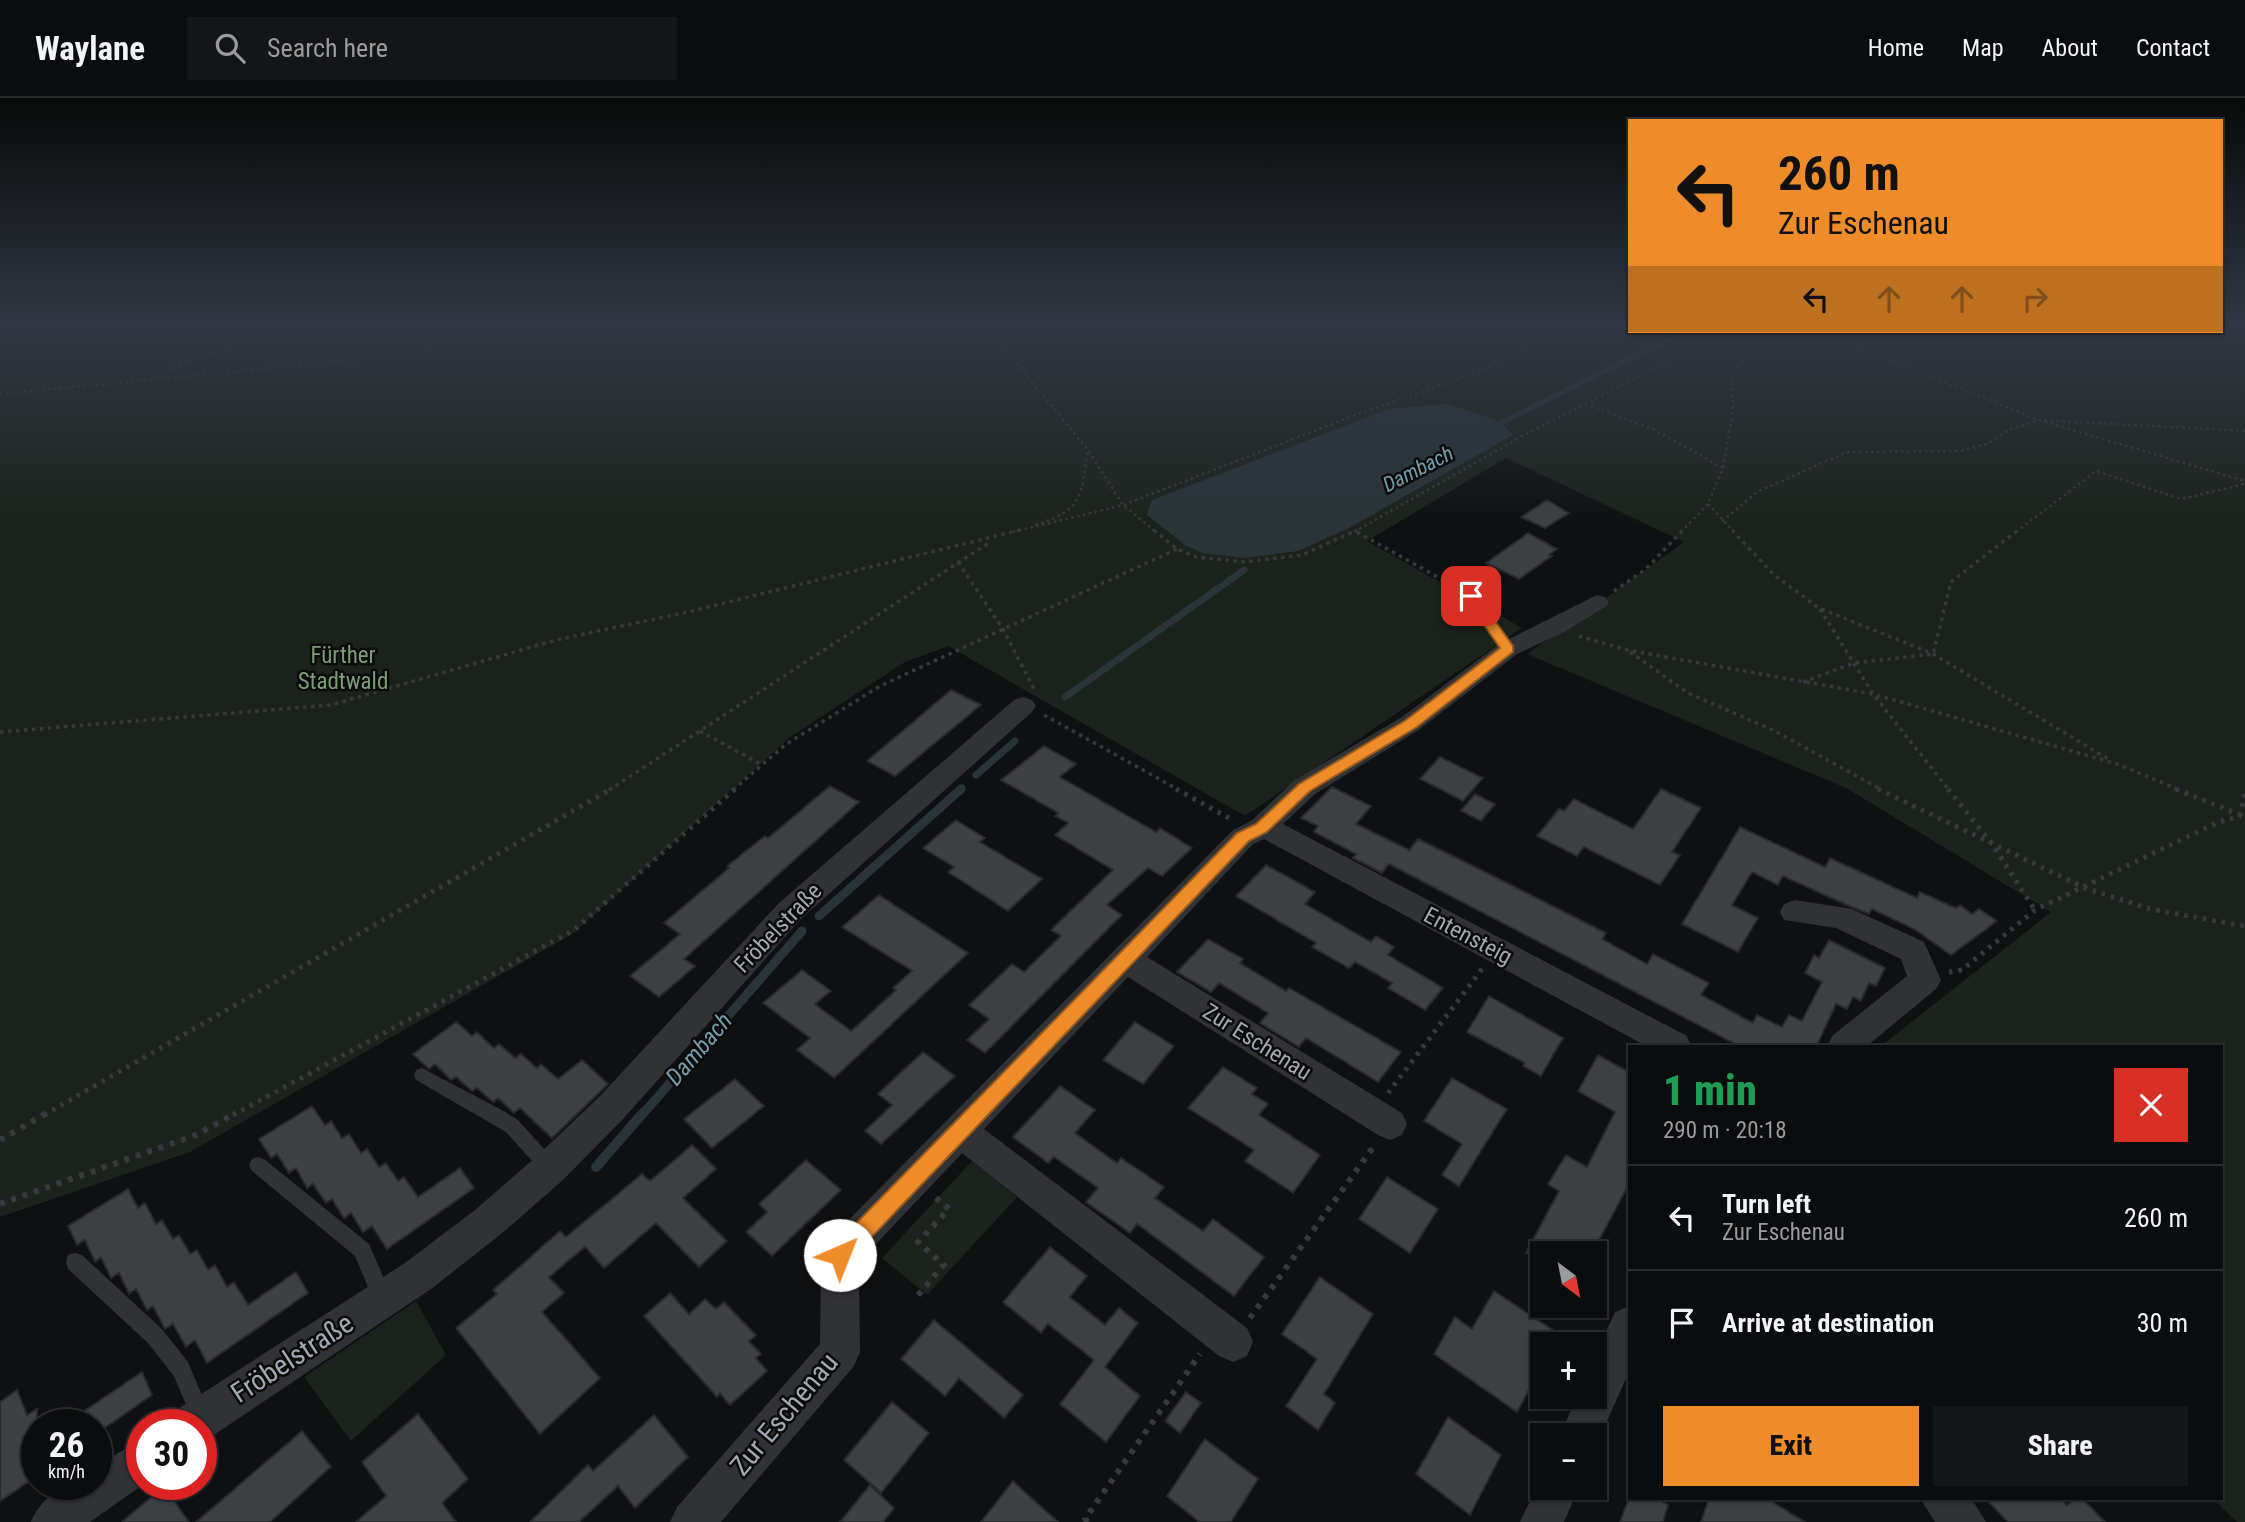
<!DOCTYPE html>
<meta charset="utf-8">
<style>
:root{--surface:#0b0c0d;--page:#141516;--text:#f1f3f6;--muted:#9a9b9d;--line:#2b2c2e;--accent:#ee8c2a}
body{margin:0;font-family:"Roboto Condensed",sans-serif;background:var(--page);color:var(--text);height:100vh;display:flex;flex-direction:column;font-size:26px;white-space:nowrap}
*{box-sizing:border-box;margin:0}
p{font-size:23px;color:var(--muted)}
.icon{flex:none;width:38px;height:38px;fill:none;stroke:currentColor;stroke-width:2;stroke-linecap:round;stroke-linejoin:round}
.map{position:relative;flex:1;overflow:hidden}
.drawer{position:absolute;left:1628px;top:947px;width:595px;height:455px;display:flex;flex-direction:column;background:var(--surface);border-radius:0px;box-shadow:0 2px 5px #0004,0 0 0 2px var(--line)}
.drawer>*{flex:none}
.guide{position:absolute;left:1628px;top:21px;width:595px;height:214px;border-radius:0px;box-shadow:0 2px 5px #0004,0 0 0 2px var(--line);background:#ee8c2a;color:#111;overflow:hidden}
.needle{width:46px;rotate:148deg}
.controls{position:absolute;left:1530px;top:1143px;display:grid;gap:14px}
.controls a{display:grid;place-items:center;width:77px;height:77px;border-radius:0px;background:var(--surface);box-shadow:0 2px 5px #0004,0 0 0 2px var(--line);font-size:35px}
.speed{position:absolute;left:21px;top:1311px;display:flex;gap:14px;font-size:35px;font-weight:700;text-align:center}
.speed>*{display:grid;place-content:center;width:91px;height:91px;border-radius:50%;background:var(--surface);box-shadow:0 2px 5px #0004,0 0 0 2px var(--line);line-height:1}
.speed small{font-size:18px;font-weight:400}
.speed .limit{border:10px solid #d22;background:#fff;color:#111}
.pin{position:absolute;display:grid;place-items:center;width:60px;height:60px;color:#fff;margin:-30px;border-radius:14px;box-shadow:0 4px 10px #0006}
.me{position:absolute;width:77px;margin:-38px;rotate:44deg;stroke-linejoin:round;filter:drop-shadow(0 0 5px #0008)}
.turn{display:flex;align-items:center;gap:24px;height:147px;padding:0 35px;font-size:32px}
.turn .icon{width:91px;height:91px;stroke-width:2.5}
.turn b{display:block;font-size:49px;line-height:60px}
.lanes{display:flex;align-items:center;height:66px;padding:0 35px;background:#0003;justify-content:center;gap:35px;direction:ltr}
.lanes .off{opacity:.35}
.round{display:grid;place-items:center;flex:none;width:74px;height:74px;border-radius:0px;background:var(--page)}
.headline{display:flex;align-items:center;justify-content:space-between;height:119px;padding:0 35px}
h1{font-size:42px;font-weight:800;line-height:52px;color:#1e9e55}
.cta{display:flex;gap:14px;margin-top:auto;padding:14px 35px}
.cta a{flex:1;height:80px;border-radius:0px;background:var(--accent);color:#111;font-size:28px;font-weight:800;line-height:80px;text-align:center}
.cta a+a{background:var(--page);color:var(--text)}
ul{padding:0;list-style:none}
li{display:flex;align-items:center;gap:21px;height:105px;padding:0 35px;border-top:2px solid var(--line)}
li div{flex:1}
li b{display:block;font-size:26px}
li em{font-style:normal}
header{display:flex;align-items:center;gap:42px;box-sizing:border-box;height:98px;padding:0 35px;background:var(--surface);border-bottom:2px solid var(--line)}
header strong{font-size:33px}
nav{display:flex;gap:38px;margin-inline-start:auto;font-size:24px}
.search{width:490px;height:63px;background:var(--page);display:flex;align-items:center;gap:18px;box-sizing:border-box;padding:0 24px;border-radius:0px;color:var(--muted);font-size:26px}
.map>svg:first-child{display:block}
.green{fill:#1c231c}
.water{fill:#293439}
.lines{fill:none;stroke-linecap:round;stroke-linejoin:round}
.stream-far3{stroke:#293439;stroke-width:5}
.stream-far2{stroke:#293439;stroke-width:7}
.stream-far1{stroke:#293439;stroke-width:9}
.stream{stroke:#293439;stroke-width:10}
.building{fill:#3e4044;stroke:#292a2d;stroke-width:2}
.path-far3{stroke:#37393d;stroke-width:2.5;stroke-dasharray:2.5 3.5;stroke-linecap:butt}
.path-far2{stroke:#37393d;stroke-width:3.5;stroke-dasharray:3.5 4.5;stroke-linecap:butt}
.path-far1{stroke:#37393d;stroke-width:5;stroke-dasharray:3.5 6;stroke-linecap:butt}
.path{stroke:#37393d;stroke-width:6;stroke-dasharray:5 7;stroke-linecap:butt}
.service{fill:#313236;fill-rule:evenodd}
.minor{fill:#313236;fill-rule:evenodd}
.route{fill:#ee8c2a;stroke:#9b5b1b;stroke-width:2}
.labels{text-anchor:middle;dominant-baseline:central;stroke-width:5;stroke-linejoin:round;paint-order:stroke}
.far-water-label{font-size:21px;font-style:italic;fill:#779dad;stroke:#0b0b0c}
.park-label{font-size:23px;fill:#7c9d78;stroke:#0b0b0c}
.street-label{font-size:23px;fill:#a1a9b2;stroke:#0b0b0c}
.water-label{font-size:24px;font-style:italic;fill:#779dad;stroke:#0b0b0c}
.near-street-label{font-size:28px;fill:#a1a9b2;stroke:#0b0b0c}
</style>
<header>
<strong>Waylane</strong>
<div class="search"><svg class="icon" aria-label="search" viewBox="0 0 24 24"><circle cx="10" cy="10" r="6"/><path d="M15 15l6 6"/></svg>Search here</div>
<nav><a>Home</a><a>Map</a><a>About</a><a>Contact</a></nav>
</header>
<div class="map">
<svg width="2245" height="1424" viewBox="0 0 2245 1424">
<rect width="100%" height="100%" fill="#0f1011"/>
<path class="green" d="M 0,228 L 1629,228 L 1629,233 L 2221,233 L 2221,228 L 2245,228 L 2245,1424 L 2237,1424 L 2212,1400 L 2221,1400 L 2221,948 L 1881,948 L 2051,814 L 1846,690 L 1527,556 L 1684,444 L 1506,360 L 1367,443 L 1522,530 L 1245,718 L 948,548 L 905,564 L 789,640 L 574,835 L 190,1054 L 0,1119 Z
M 972,1063 L 1017,1099 L 927,1197 L 882,1160 Z
M 416,1203 L 446,1257 L 351,1343 L 304,1279 Z"/>
<path class="water" d="M 1449,306 L 1501,324 L 1513,337 L 1349,430 L 1298,453 L 1245,460 L 1202,455 L 1185,447 L 1147,417 L 1152,402 L 1389,311 Z"/>
<g class="lines">
<path class="stream-far3" d="M 1493,329 L 1684,233"/>
<path class="stream-far2" d="M 1065,599 L 1244,472
M 976,677 L 1015,643
M 959,692 L 962,690"/>
<path class="stream-far1" d="M 819,818 L 961,691
M 642,1017 L 802,833"/>
<path class="stream" d="M 596,1069 L 643,1015"/>
</g>
<path class="building" d="M 1547,402 L 1569,415 L 1545,430 L 1521,419 Z
M 1528,435 L 1557,451 L 1549,457 L 1552,458 L 1519,481 L 1486,465 Z
M 951,592 L 981,607 L 895,678 L 867,663 Z
M 1044,648 L 1076,666 L 1060,679 L 1156,734 L 1160,730 L 1192,750 L 1162,778 L 1148,770 L 1107,807 L 1122,817 L 985,955 L 967,942 L 989,921 L 969,907 L 1012,866 L 1024,874 L 1061,838 L 1051,832 L 1113,772 L 1055,737 L 1068,725 L 1055,718 L 1058,715 L 1001,682 Z
M 1440,659 L 1483,680 L 1463,703 L 1420,681 Z
M 830,688 L 859,704 L 684,861 L 695,868 L 659,899 L 630,878 L 680,836 L 664,825 L 729,770 L 727,768 L 765,738 L 768,740 Z
M 1332,689 L 1371,708 L 1356,726 L 1409,752 L 1418,741 L 1457,760 L 1606,835 L 1602,841 L 1647,866 L 1653,856 L 1709,885 L 1701,897 L 1753,925 L 1757,917 L 1782,929 L 1789,917 L 1802,923 L 1822,884 L 1805,875 L 1814,857 L 1819,860 L 1829,842 L 1885,870 L 1876,888 L 1869,885 L 1861,903 L 1853,899 L 1847,911 L 1836,906 L 1817,947 L 1819,948 L 1739,948 L 1389,766 L 1382,775 L 1353,760 L 1356,756 L 1314,734 L 1318,728 L 1301,720 Z
M 1661,691 L 1701,710 L 1672,754 L 1680,757 L 1660,787 L 1584,749 L 1577,758 L 1537,738 L 1559,711 L 1564,713 L 1574,701 L 1633,731 Z
M 1475,696 L 1495,706 L 1481,723 L 1461,713 Z
M 956,722 L 985,740 L 980,744 L 1042,781 L 1008,813 L 948,774 L 954,769 L 923,750 Z
M 1740,729 L 1825,769 L 1830,760 L 1917,800 L 1920,794 L 1956,810 L 1960,807 L 1972,816 L 1979,811 L 1997,823 L 1951,857 L 1914,831 L 1872,811 L 1869,816 L 1847,807 L 1783,778 L 1778,787 L 1752,774 L 1732,807 L 1758,820 L 1738,854 L 1682,826 Z
M 1266,767 L 1315,794 L 1305,806 L 1371,844 L 1376,838 L 1394,849 L 1388,857 L 1443,890 L 1425,912 L 1388,890 L 1392,885 L 1355,864 L 1349,870 L 1312,849 L 1316,845 L 1236,798 Z
M 879,797 L 968,855 L 834,980 L 797,952 L 810,940 L 763,905 L 802,872 L 831,893 L 815,906 L 851,933 L 896,892 L 893,890 L 912,873 L 842,829 Z
M 1208,841 L 1243,861 L 1240,865 L 1286,893 L 1289,890 L 1401,954 L 1378,984 L 1306,940 L 1299,949 L 1260,925 L 1268,915 L 1219,885 L 1211,894 L 1177,874 Z
M 1489,898 L 1563,940 L 1541,978 L 1523,968 L 1525,965 L 1467,934 Z
M 456,924 L 472,938 L 477,934 L 494,950 L 499,946 L 515,960 L 521,956 L 537,970 L 541,966 L 558,981 L 582,962 L 608,986 L 552,1040 L 520,1010 L 514,1015 L 498,1000 L 493,1004 L 477,990 L 472,993 L 456,979 L 451,982 L 435,966 L 429,971 L 413,956 Z
M 1135,924 L 1174,948 L 1143,986 L 1103,962 Z
M 923,954 L 955,978 L 881,1046 L 865,1033 L 892,1007 L 878,996 Z
M 1598,957 L 1629,974 L 1629,1086 L 1592,1155 L 1526,1155 L 1559,1093 L 1548,1086 L 1566,1057 L 1587,1069 L 1615,1014 L 1578,993 Z
M 1223,969 L 1257,990 L 1252,996 L 1268,1006 L 1259,1017 L 1320,1057 L 1293,1095 L 1245,1063 L 1254,1052 L 1188,1010 Z
M 1452,980 L 1507,1011 L 1459,1088 L 1442,1077 L 1462,1046 L 1424,1023 Z
M 735,981 L 764,1008 L 712,1050 L 684,1021 Z
M 1060,988 L 1095,1012 L 1075,1035 L 1117,1065 L 1121,1060 L 1164,1089 L 1155,1100 L 1203,1133 L 1213,1121 L 1264,1159 L 1234,1198 L 1137,1126 L 1130,1135 L 1086,1104 L 1098,1090 L 1054,1059 L 1048,1065 L 1013,1039 Z
M 312,1008 L 325,1027 L 331,1023 L 342,1040 L 349,1036 L 361,1055 L 367,1051 L 379,1069 L 386,1065 L 398,1083 L 404,1079 L 418,1099 L 460,1070 L 474,1090 L 387,1151 L 372,1128 L 363,1134 L 351,1115 L 344,1120 L 332,1101 L 326,1105 L 313,1086 L 307,1090 L 296,1070 L 289,1075 L 277,1056 L 271,1060 L 259,1041 Z
M 692,1047 L 716,1071 L 683,1100 L 727,1143 L 699,1169 L 656,1125 L 604,1170 L 585,1149 L 549,1179 L 564,1195 L 542,1214 L 600,1280 L 540,1336 L 456,1230 L 497,1196 L 493,1192 L 560,1133 L 566,1139 L 642,1076 L 650,1083 Z
M 806,1062 L 841,1092 L 772,1158 L 746,1134 L 767,1114 L 759,1106 Z
M 1387,1079 L 1438,1111 L 1410,1155 L 1359,1121 Z
M 128,1091 L 138,1110 L 145,1105 L 156,1126 L 162,1122 L 173,1141 L 179,1137 L 190,1156 L 197,1152 L 208,1172 L 215,1167 L 227,1189 L 234,1184 L 248,1207 L 296,1174 L 308,1195 L 207,1265 L 195,1242 L 186,1249 L 173,1226 L 165,1231 L 153,1208 L 147,1212 L 136,1191 L 129,1196 L 119,1175 L 111,1180 L 101,1159 L 95,1164 L 85,1142 L 77,1147 L 68,1128 Z
M 1050,1149 L 1087,1178 L 1070,1199 L 1105,1227 L 1119,1210 L 1138,1225 L 1105,1269 L 1140,1298 L 1106,1344 L 1060,1306 L 1094,1262 L 1048,1226 L 1041,1235 L 1003,1204 Z
M 1320,1179 L 1373,1216 L 1324,1296 L 1335,1305 L 1318,1332 L 1286,1308 L 1317,1261 L 1282,1236 Z
M 1494,1193 L 1574,1246 L 1542,1246 L 1542,1267 L 1517,1314 L 1434,1256 L 1455,1219 L 1472,1231 Z
M 670,1195 L 689,1216 L 705,1201 L 716,1211 L 724,1204 L 756,1237 L 749,1243 L 761,1256 L 756,1260 L 767,1273 L 730,1307 L 720,1295 L 717,1299 L 644,1218 Z
M 934,1222 L 1023,1297 L 1004,1320 L 959,1280 L 945,1298 L 901,1261 Z
M 142,1274 L 152,1297 L 96,1336 L 96,1326 L 65,1326 Z
M 17,1292 L 27,1317 L 37,1311 L 37,1378 L 0,1403 L 0,1304 Z
M 1186,1294 L 1201,1305 L 1180,1335 L 1165,1323 Z
M 892,1304 L 929,1335 L 881,1395 L 844,1362 Z
M 418,1316 L 468,1381 L 442,1405 L 456,1424 L 356,1424 L 386,1398 L 362,1364 Z
M 654,1317 L 688,1359 L 635,1410 L 618,1388 L 579,1424 L 530,1424 L 588,1367 L 593,1373 Z
M 1448,1319 L 1501,1357 L 1470,1417 L 1416,1376 Z
M 302,1333 L 331,1369 L 270,1424 L 196,1424 Z
M 1205,1341 L 1258,1381 L 1231,1424 L 1199,1424 L 1167,1398 Z
M 1013,1383 L 1058,1424 L 981,1424 Z
M 870,1387 L 894,1410 L 883,1424 L 840,1424 Z
M 164,1389 L 189,1424 L 122,1424 L 142,1407 Z
M 1629,1400 L 1656,1400 L 1668,1407 L 1663,1424 L 1620,1424 Z
M 1709,1400 L 1766,1400 L 1805,1424 L 1701,1424 Z
M 1985,1400 L 2060,1400 L 2067,1407 L 2076,1400 L 2082,1400 L 2105,1424 L 2008,1424 Z"/>
<g class="lines">
<path class="path-far3" d="M 986,228 L 1088,352 L 1123,407 L 1156,434
M 2221,230 L 2245,232
M 1816,233 L 2039,322 L 2245,383
M 151,278 L 205,257 L 325,228
M 0,296 L 355,262 L 563,228
M 1585,306 L 1657,333 L 1723,370
M 1708,406 L 1734,434
M 1722,423 L 1757,394 L 1847,354 L 1959,353 L 1987,346 L 2008,332 L 2039,322 L 2245,333
M 1035,427 C 1085,411 1080,399 1088,352
M 1013,434 L 1123,407 L 1358,316 L 1478,274 L 1562,228
M 1354,434 L 1524,337 L 1704,246 L 1762,233
M 1681,434 L 1708,406 L 1723,370 L 1733,312 L 1732,281 L 1742,262 L 1767,233
M 2016,434 L 2096,373 L 2181,401 L 2245,386"/>
<path class="path-far2" d="M 1154,432 L 1177,451 L 1196,459 L 1245,464 L 1302,457 L 1357,432
M 1732,432 L 1774,477 L 1819,510 L 1933,556 L 2110,662
M 1357,434 L 1459,491
M 958,464 L 1003,531 L 1034,591
M 1614,493 L 1646,471 L 1683,432
M 1820,511 L 1873,596 L 1949,692
M 1579,538 L 1627,552 L 1873,596 L 2117,666 L 2180,692
M 1630,554 L 1688,595 L 1775,633 L 1882,692
M 1803,584 L 1854,565 L 1933,556 L 1951,484 L 2018,432
M 1044,617 L 1179,692
M 700,633 L 762,667
M 0,634 L 331,607 L 556,542 L 688,514 L 1020,432
M 609,692 L 990,444
M 733,692 L 785,647 L 880,588 L 1177,451"/>
<path class="path-far1" d="M 1176,691 L 1229,720
M 1878,691 L 2085,790 L 2150,811 L 2245,828
M 1948,691 L 1992,746 L 2035,812
M 2176,691 L 2245,719
M 2240,718 L 2245,696
M 1949,874 L 1962,872 L 2035,812 L 2216,725 L 2241,718
M 1388,995 L 1482,871
M 44,1017 L 611,691
M 233,1017 L 574,832 L 735,691"/>
<path class="path" d="M 0,1042 L 47,1015
M 0,1106 L 196,1037 L 236,1015
M 918,1197 L 944,1167 L 918,1144 L 949,1111 L 934,1098
M 1250,1220 L 1374,1048
M 1088,1424 L 1085,1421 L 1200,1256"/>
<path class="service" d="M 1471,495 L 1475,496 L 1512,548 L 1514,551 L 1512,554 L 1504,554 L 1465,498 Z
M 422,970 L 500,1011 L 518,1022 L 555,1063 L 558,1069 L 555,1075 L 549,1077 L 543,1075 L 506,1034 L 416,982 L 414,977 L 416,972 Z
M 258,1059 L 264,1061 L 369,1146 L 392,1199 L 389,1206 L 382,1209 L 375,1206 L 355,1158 L 252,1073 L 249,1067 L 252,1061 Z
M 75,1155 L 82,1157 L 162,1231 L 188,1264 L 211,1319 L 208,1326 L 201,1329 L 201,1326 L 194,1326 L 174,1278 L 148,1245 L 68,1171 L 66,1164 L 68,1157 Z"/>
<path class="minor" d="M 1597,497 L 1605,499 L 1609,504 L 1605,509 L 1564,534 L 1517,556 L 1420,631 L 1315,696 L 1283,726 L 1687,938 L 1691,948 L 1646,948 L 1264,741 L 1253,746 L 1147,859 L 1402,1015 L 1407,1026 L 1402,1037 L 1390,1042 L 1378,1037 L 1128,879 L 984,1031 L 1247,1230 L 1253,1244 L 1247,1258 L 1233,1264 L 1219,1258 L 962,1055 L 859,1164 L 860,1254 L 854,1268 L 721,1424 L 670,1424 L 677,1409 L 820,1246 L 821,1157 L 827,1144 L 1233,732 L 1251,723 L 1295,682 L 1402,619 L 1499,546 Z
M 1023,599 L 1032,602 L 1036,608 L 1032,614 L 801,821 L 624,1020 L 563,1082 L 501,1136 L 431,1191 L 208,1341 L 201,1343 L 201,1326 L 173,1326 L 178,1311 L 405,1165 L 475,1112 L 537,1058 L 600,998 L 779,805 L 1014,602 Z
M 1795,802 L 1852,811 L 1924,844 L 1941,882 L 1936,891 L 1867,948 L 1828,948 L 1832,938 L 1907,878 L 1901,861 L 1836,830 L 1784,822 L 1780,814 L 1784,806 Z
M 1629,1208 L 1629,1274 L 1594,1352 L 1594,1337 L 1560,1337 L 1577,1298 L 1594,1298 L 1594,1260 L 1615,1214 Z
M 142,1341 L 144,1386 L 90,1424 L 31,1424 C 43,1395 67,1386 96,1386 L 96,1368 Z
M 1542,1377 L 1542,1390 L 1579,1390 L 1564,1424 L 1520,1424 Z
M 1920,1400 L 1971,1400 L 1986,1424 L 1935,1424 Z"/>
</g>
<linearGradient id="sky" x2="0" y2="1"><stop stop-color="#080909"/><stop offset="0.53" stop-color="#313743"/><stop offset="1" stop-color="#313743" stop-opacity="0"/></linearGradient>
<rect width="2245" height="427" fill="url(#sky)"/>
<path class="route" d="M 1471,494 L 1475,495 L 1513,548 L 1513,554 L 1417,629 L 1310,693 L 1267,734 L 1249,743 L 847,1165 L 840,1168 L 832,1165 L 829,1157 L 832,1150 L 1237,735 L 1256,726 L 1299,686 L 1406,622 L 1500,550 L 1464,498 Z"/>
<g class="labels">
<g class="far-water-label">
<text transform="translate(1418 371) rotate(-27)">Dambach</text>
</g>
<g class="park-label">
<text x="343" y="557">Fürther<tspan x="343" dy="26">Stadtwald</tspan></text>
</g>
<g class="street-label">
<text transform="translate(778 830) rotate(-46)">Fröbelstraße</text>
<text transform="translate(1468 838) rotate(28)">Entensteig</text>
<text transform="translate(1257 944) rotate(32)">Zur Eschenau</text>
</g>
<g class="water-label">
<text transform="translate(699 951) rotate(-49)">Dambach</text>
</g>
<g class="near-street-label">
<text transform="translate(292 1260) rotate(-33)">Fröbelstraße</text>
<text transform="translate(784 1316) rotate(-50)">Zur Eschenau</text>
</g>
</g>
</svg>
<div class="controls">
<a><svg class="needle" viewBox="-14 -14 28 28"><path d="M0-13l5 13h-10z" fill="#e53935"/><path d="M0 13l5-13h-10z" fill="#9a9b9d"/></svg></a>
<a>+</a>
<a>−</a>
</div>
<div class="speed"><div>26<small>km/h</small></div><div class="limit">30</div></div>
<div class="pin" style="left:1471px;top:498px;background:#d93025"><svg class="icon" aria-label="arrive" viewBox="0 0 24 24"><path d="M6 21V4h12l-3 4 3 4H6"/></svg></div>
<svg class="me" style="left:840px;top:1157px" viewBox="-20 -20 40 40"><circle r="19" fill="#fff"/><path d="M0-13L10 11 0 6-10 11z" fill="#ee8c2a"/></svg>
<div class="guide">
<div class="turn"><svg class="icon" aria-label="left" viewBox="0 0 24 24"><path d="M17 20v-9H6M10 6l-5 5 5 5"/></svg><div><b>260 m</b>Zur Eschenau</div></div>
<div class="lanes"><svg class="icon" aria-label="left" viewBox="0 0 24 24"><path d="M17 20v-9H6M10 6l-5 5 5 5"/></svg><svg class="icon off" aria-label="ahead" viewBox="0 0 24 24"><path d="M12 20V5M6 11l6-6 6 6"/></svg><svg class="icon off" aria-label="ahead" viewBox="0 0 24 24"><path d="M12 20V5M6 11l6-6 6 6"/></svg><svg class="icon off" aria-label="right" viewBox="0 0 24 24"><path d="M7 20v-9h11M14 6l5 5-5 5"/></svg></div>
</div>
<section class="drawer">
<div class="headline"><div><h1>1 min</h1><p>290 m · 20:18</p></div><a class="round" style="background:#d93025;color:#fff"><svg class="icon" aria-label="close" viewBox="0 0 24 24"><path d="M6 6l12 12M18 6L6 18"/></svg></a></div>
<ul>
<li><svg class="icon" aria-label="left" viewBox="0 0 24 24"><path d="M17 20v-9H6M10 6l-5 5 5 5"/></svg><div><b>Turn left</b><p>Zur Eschenau</p></div><em>260 m</em></li>
<li><svg class="icon" aria-label="arrive" viewBox="0 0 24 24"><path d="M6 21V4h12l-3 4 3 4H6"/></svg><div><b>Arrive at destination</b></div><em>30 m</em></li>
</ul>
<div class="cta"><a>Exit</a><a>Share</a></div>
</section>
</div>
